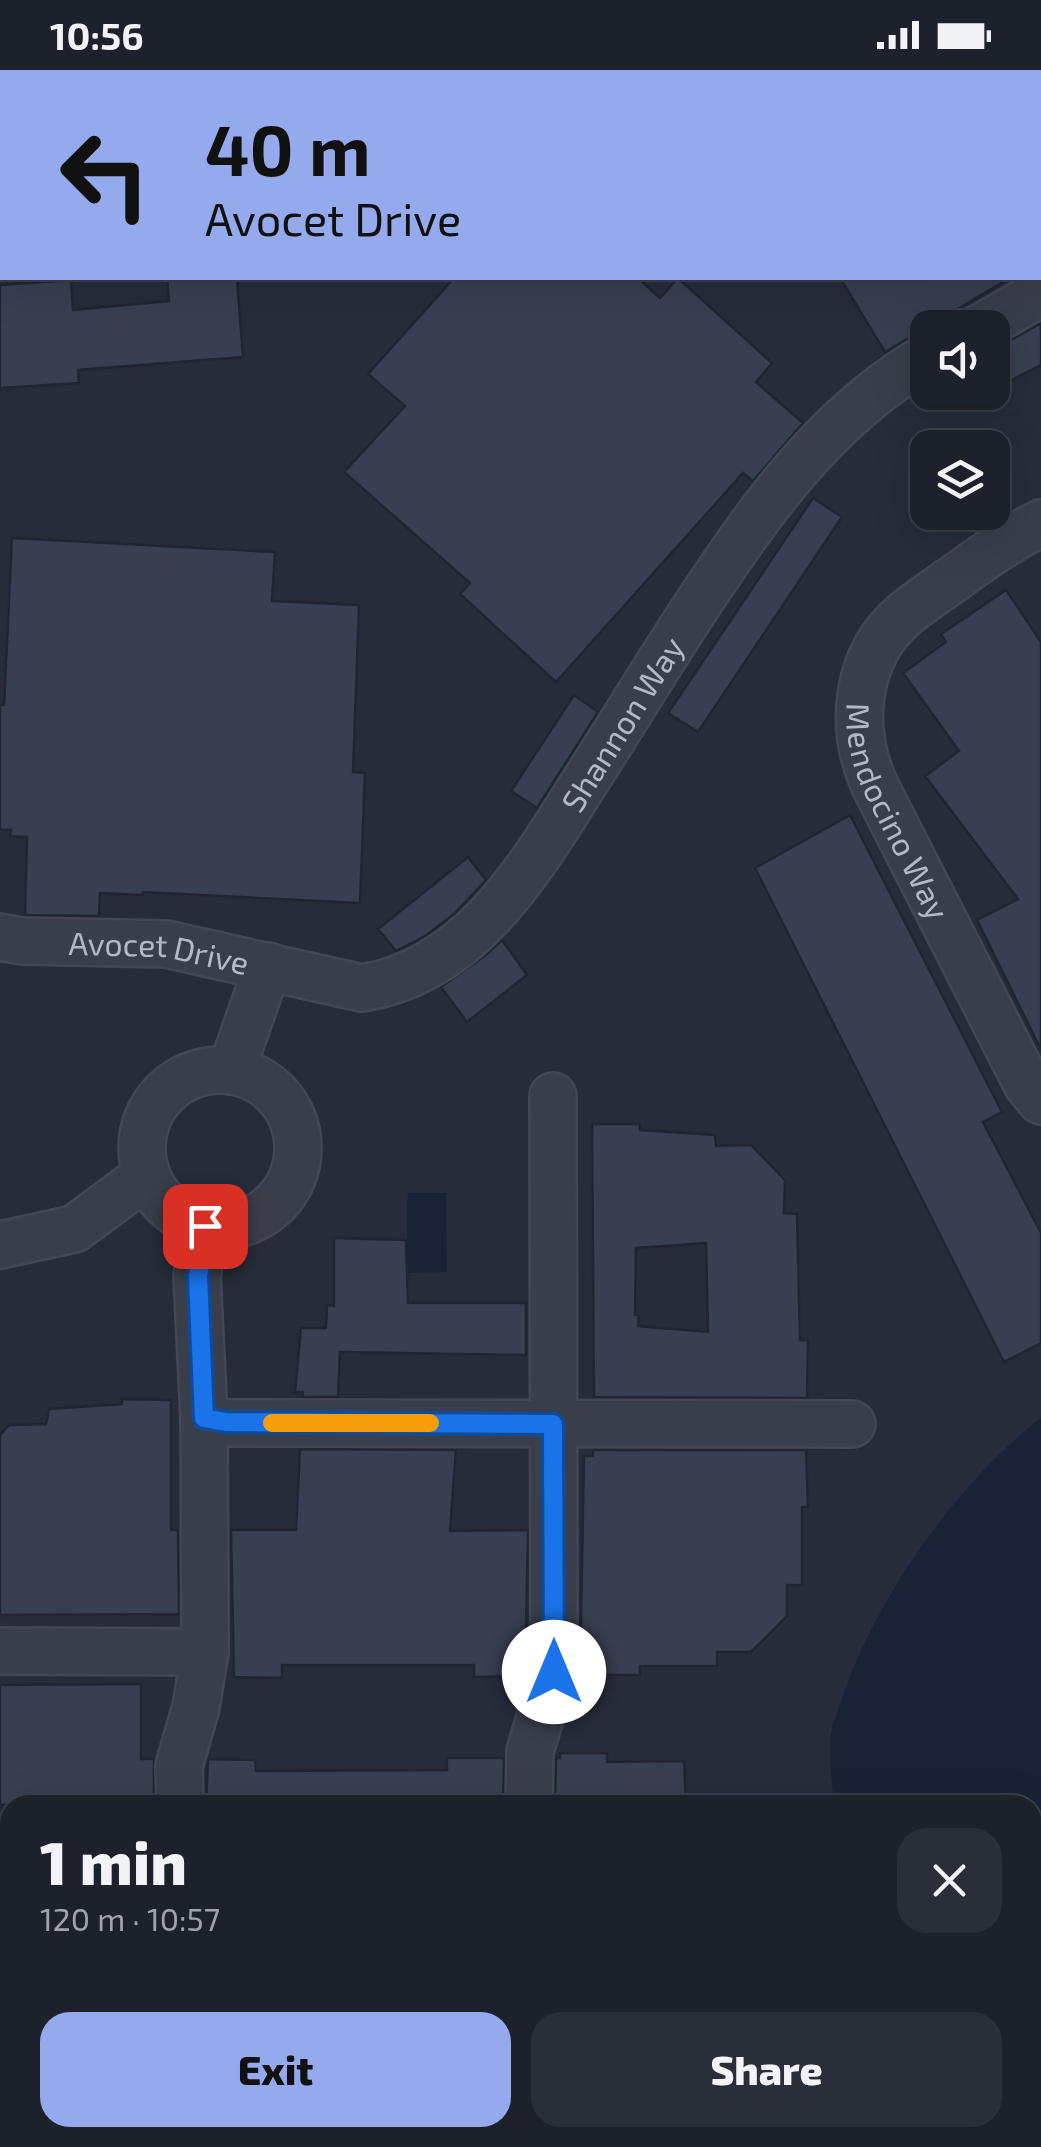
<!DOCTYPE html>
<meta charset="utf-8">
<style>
:root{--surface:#1c212c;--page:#292e38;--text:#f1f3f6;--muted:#a0a3a9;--line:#3a3e48;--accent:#94aaec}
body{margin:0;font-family:"Exo 2",sans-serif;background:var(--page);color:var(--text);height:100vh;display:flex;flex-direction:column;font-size:38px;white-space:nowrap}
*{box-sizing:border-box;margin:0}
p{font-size:32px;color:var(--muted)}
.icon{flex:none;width:55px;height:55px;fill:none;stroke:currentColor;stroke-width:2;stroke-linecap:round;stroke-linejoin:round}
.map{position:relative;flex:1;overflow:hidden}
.drawer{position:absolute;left:0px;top:1725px;width:1042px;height:352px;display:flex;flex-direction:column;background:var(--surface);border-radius:30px 30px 0 0;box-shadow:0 10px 40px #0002,0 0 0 2px var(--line)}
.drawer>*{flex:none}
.guide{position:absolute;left:0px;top:0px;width:1042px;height:210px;box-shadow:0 10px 40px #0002,0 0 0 2px var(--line);background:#94aaec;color:#111;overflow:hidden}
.tools{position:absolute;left:910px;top:240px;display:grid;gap:20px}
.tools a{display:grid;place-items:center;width:100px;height:100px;border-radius:20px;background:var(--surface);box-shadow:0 10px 40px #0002,0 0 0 2px var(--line);font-size:50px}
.pin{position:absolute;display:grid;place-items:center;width:85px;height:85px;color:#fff;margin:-42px;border-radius:20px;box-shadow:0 5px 15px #0006}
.me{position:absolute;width:110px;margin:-55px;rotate:0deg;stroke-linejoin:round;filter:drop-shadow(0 0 8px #0008)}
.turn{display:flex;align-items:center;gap:35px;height:210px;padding:0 40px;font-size:45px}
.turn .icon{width:130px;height:130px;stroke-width:2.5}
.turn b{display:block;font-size:70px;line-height:85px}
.round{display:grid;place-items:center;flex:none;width:105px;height:105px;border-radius:30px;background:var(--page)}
.summary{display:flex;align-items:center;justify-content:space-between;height:170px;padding:0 40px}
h1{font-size:60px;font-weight:800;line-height:75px}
.button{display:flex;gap:20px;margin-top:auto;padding:20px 40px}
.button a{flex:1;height:115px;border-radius:30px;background:var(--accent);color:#111;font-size:40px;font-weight:800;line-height:115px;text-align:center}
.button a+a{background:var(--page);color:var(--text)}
.status{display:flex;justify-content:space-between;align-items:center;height:70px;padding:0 50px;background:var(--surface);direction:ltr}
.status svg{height:28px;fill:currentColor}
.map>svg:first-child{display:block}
.water{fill:#1a2236}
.building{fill:#383f50;stroke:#202531;stroke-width:2.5;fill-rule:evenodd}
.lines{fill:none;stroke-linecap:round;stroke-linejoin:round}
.street-casing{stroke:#424753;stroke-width:50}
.street{stroke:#393e4a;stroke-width:45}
.route-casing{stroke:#114b97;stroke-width:25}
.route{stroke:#1a73e8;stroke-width:18}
.slow{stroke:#f59e0b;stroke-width:18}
.labels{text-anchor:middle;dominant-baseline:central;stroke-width:10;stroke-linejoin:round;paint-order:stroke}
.street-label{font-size:32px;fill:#b5b9c6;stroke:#1e232f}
</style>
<div class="status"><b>10:56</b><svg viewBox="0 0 49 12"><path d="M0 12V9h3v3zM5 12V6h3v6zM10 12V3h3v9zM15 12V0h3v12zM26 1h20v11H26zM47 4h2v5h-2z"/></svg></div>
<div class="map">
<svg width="1041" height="2077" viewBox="0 0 1041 2077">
<rect width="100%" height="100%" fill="#262c3a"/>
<path class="water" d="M 407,1123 L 446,1123 L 447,1202 L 407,1203 Z
M 1041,1348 L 1041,2077 L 865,2077 L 864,2068 L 1032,2068 L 1032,1735 L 834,1735 C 832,1713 829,1688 831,1665 C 832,1653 838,1640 842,1629 C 875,1529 958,1412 1041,1348 Z"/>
<path class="building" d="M 167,208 L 237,208 L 243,287 L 78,300 L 79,313 L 0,318 L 0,215 L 71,210 L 73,240 L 169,231 Z
M 454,208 L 638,208 L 660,228 L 678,208 L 772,293 L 756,312 L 803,353 L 753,411 L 743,403 L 556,612 L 460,524 L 470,513 L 344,402 L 405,336 L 368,304 Z
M 840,208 L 1010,208 L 885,282 Z
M 1041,253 L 1041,295 L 992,320 L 992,281 Z
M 813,428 L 842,447 L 698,662 L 668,643 Z
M 12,468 L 275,482 L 272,531 L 359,535 L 353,702 L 365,703 L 360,833 L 143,822 L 142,825 L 100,823 L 99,846 L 25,845 L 27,767 L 10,766 L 11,760 L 0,760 L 0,635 L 4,635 Z
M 1006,520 L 1041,572 L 1041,980 L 977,850 L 1018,829 L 925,706 L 959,681 L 903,603 L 946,572 L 941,564 Z
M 574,625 L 598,642 L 537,738 L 511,721 Z
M 850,745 L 1002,1042 L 983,1052 L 1041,1163 L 1041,1273 L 1004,1292 L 755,798 Z
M 468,787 L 486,810 L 454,844 L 425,866 L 396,881 L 378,859 Z
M 502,870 L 527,905 L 467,952 L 441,917 L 487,884 Z
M 592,1054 L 640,1054 L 640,1060 L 715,1065 L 716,1076 L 751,1075 L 785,1110 L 784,1143 L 797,1144 L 800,1270 L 808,1270 L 807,1328 L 594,1327 ZM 706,1173 L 708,1262 L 638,1256 L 639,1245 L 635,1245 L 636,1178 Z
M 334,1168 L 406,1170 L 408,1233 L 526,1233 L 526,1285 L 340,1282 L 338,1327 L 302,1327 L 303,1322 L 295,1322 L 301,1258 L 326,1258 L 327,1235 L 334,1236 Z
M 122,1329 L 171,1330 L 171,1460 L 178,1460 L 179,1544 L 0,1545 L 0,1365 L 9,1355 L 46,1354 L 49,1339 L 122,1334 Z
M 300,1379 L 456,1380 L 450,1461 L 528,1460 L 525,1606 L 474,1607 L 474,1595 L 282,1595 L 282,1608 L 234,1607 L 231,1460 L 296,1460 Z
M 593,1380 L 806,1380 L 808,1437 L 802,1437 L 802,1515 L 787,1515 L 787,1546 L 751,1582 L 717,1582 L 717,1596 L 640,1596 L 640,1605 L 580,1605 L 584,1386 L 593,1386 Z
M 141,1614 L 141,1689 L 154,1689 L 154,1735 L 0,1735 L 0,1615 Z
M 560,1683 L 607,1683 L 607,1692 L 684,1691 L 686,1735 L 555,1735 L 556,1688 L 560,1688 Z
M 447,1688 L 504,1688 L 503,1735 L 206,1735 L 208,1689 L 255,1690 L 256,1701 L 447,1700 Z"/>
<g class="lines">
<defs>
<g id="street">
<path d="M 980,258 L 1041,223"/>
<path id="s1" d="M 1041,453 C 1011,468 983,487 956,507 C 939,519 921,531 905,544 C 854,587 849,659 875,716 L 1027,1014 L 1041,1031"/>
<path id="s2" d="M 0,867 L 22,871 L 166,874 L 362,918 C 478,900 537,786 595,696 C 636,632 675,566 718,504 C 773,421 840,337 928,287"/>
<circle cx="220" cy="1078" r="78"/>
<path d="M 231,1001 L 268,896"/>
<path d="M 0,1175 L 74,1159 L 146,1106"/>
<path d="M 204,1348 L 226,1353 L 852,1354"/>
<path d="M 0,1581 L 205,1582"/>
<path d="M 180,1735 L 179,1696 L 196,1637 L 205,1582 L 204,1348 L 197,1206 L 205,1156"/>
<path d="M 529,1735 L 530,1681 L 554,1602 L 553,1026"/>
<path d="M 0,1938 L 10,1938"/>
<path d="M 183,2068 L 183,2077"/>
<path d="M 529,2068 L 529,2077"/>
</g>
</defs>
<use href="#street" class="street-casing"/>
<use href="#street" class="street"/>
</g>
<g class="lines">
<defs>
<path id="route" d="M 205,1156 L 198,1206 L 204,1348 L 226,1352 L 553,1354 L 554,1602"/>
</defs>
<use href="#route" class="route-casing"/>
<use href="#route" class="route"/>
<path class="slow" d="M 272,1353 L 430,1353"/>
</g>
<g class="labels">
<g class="street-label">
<text stroke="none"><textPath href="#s2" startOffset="750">Shannon Way</textPath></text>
<text stroke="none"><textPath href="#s1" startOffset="382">Mendocino Way</textPath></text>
<text stroke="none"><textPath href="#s2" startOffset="160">Avocet Drive</textPath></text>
</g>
</g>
</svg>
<div class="tools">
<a><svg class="icon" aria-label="sound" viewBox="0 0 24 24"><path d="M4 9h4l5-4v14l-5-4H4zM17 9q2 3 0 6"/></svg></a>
<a><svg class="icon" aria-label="layers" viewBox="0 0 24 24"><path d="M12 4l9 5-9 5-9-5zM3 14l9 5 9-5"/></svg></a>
</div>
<div class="pin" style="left:205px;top:1156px;background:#d93025"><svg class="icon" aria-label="arrive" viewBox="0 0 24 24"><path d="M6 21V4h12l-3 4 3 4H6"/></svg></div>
<svg class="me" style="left:554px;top:1602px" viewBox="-20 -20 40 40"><circle r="19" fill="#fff"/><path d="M0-13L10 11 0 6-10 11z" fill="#1a73e8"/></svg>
<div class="guide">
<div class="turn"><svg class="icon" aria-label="left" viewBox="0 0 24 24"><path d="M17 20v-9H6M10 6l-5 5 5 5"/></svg><div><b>40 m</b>Avocet Drive</div></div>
</div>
<section class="drawer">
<div class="summary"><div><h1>1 min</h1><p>120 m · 10:57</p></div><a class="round"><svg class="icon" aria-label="close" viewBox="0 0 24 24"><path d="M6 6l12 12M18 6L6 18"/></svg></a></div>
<div class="button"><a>Exit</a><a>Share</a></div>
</section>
</div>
